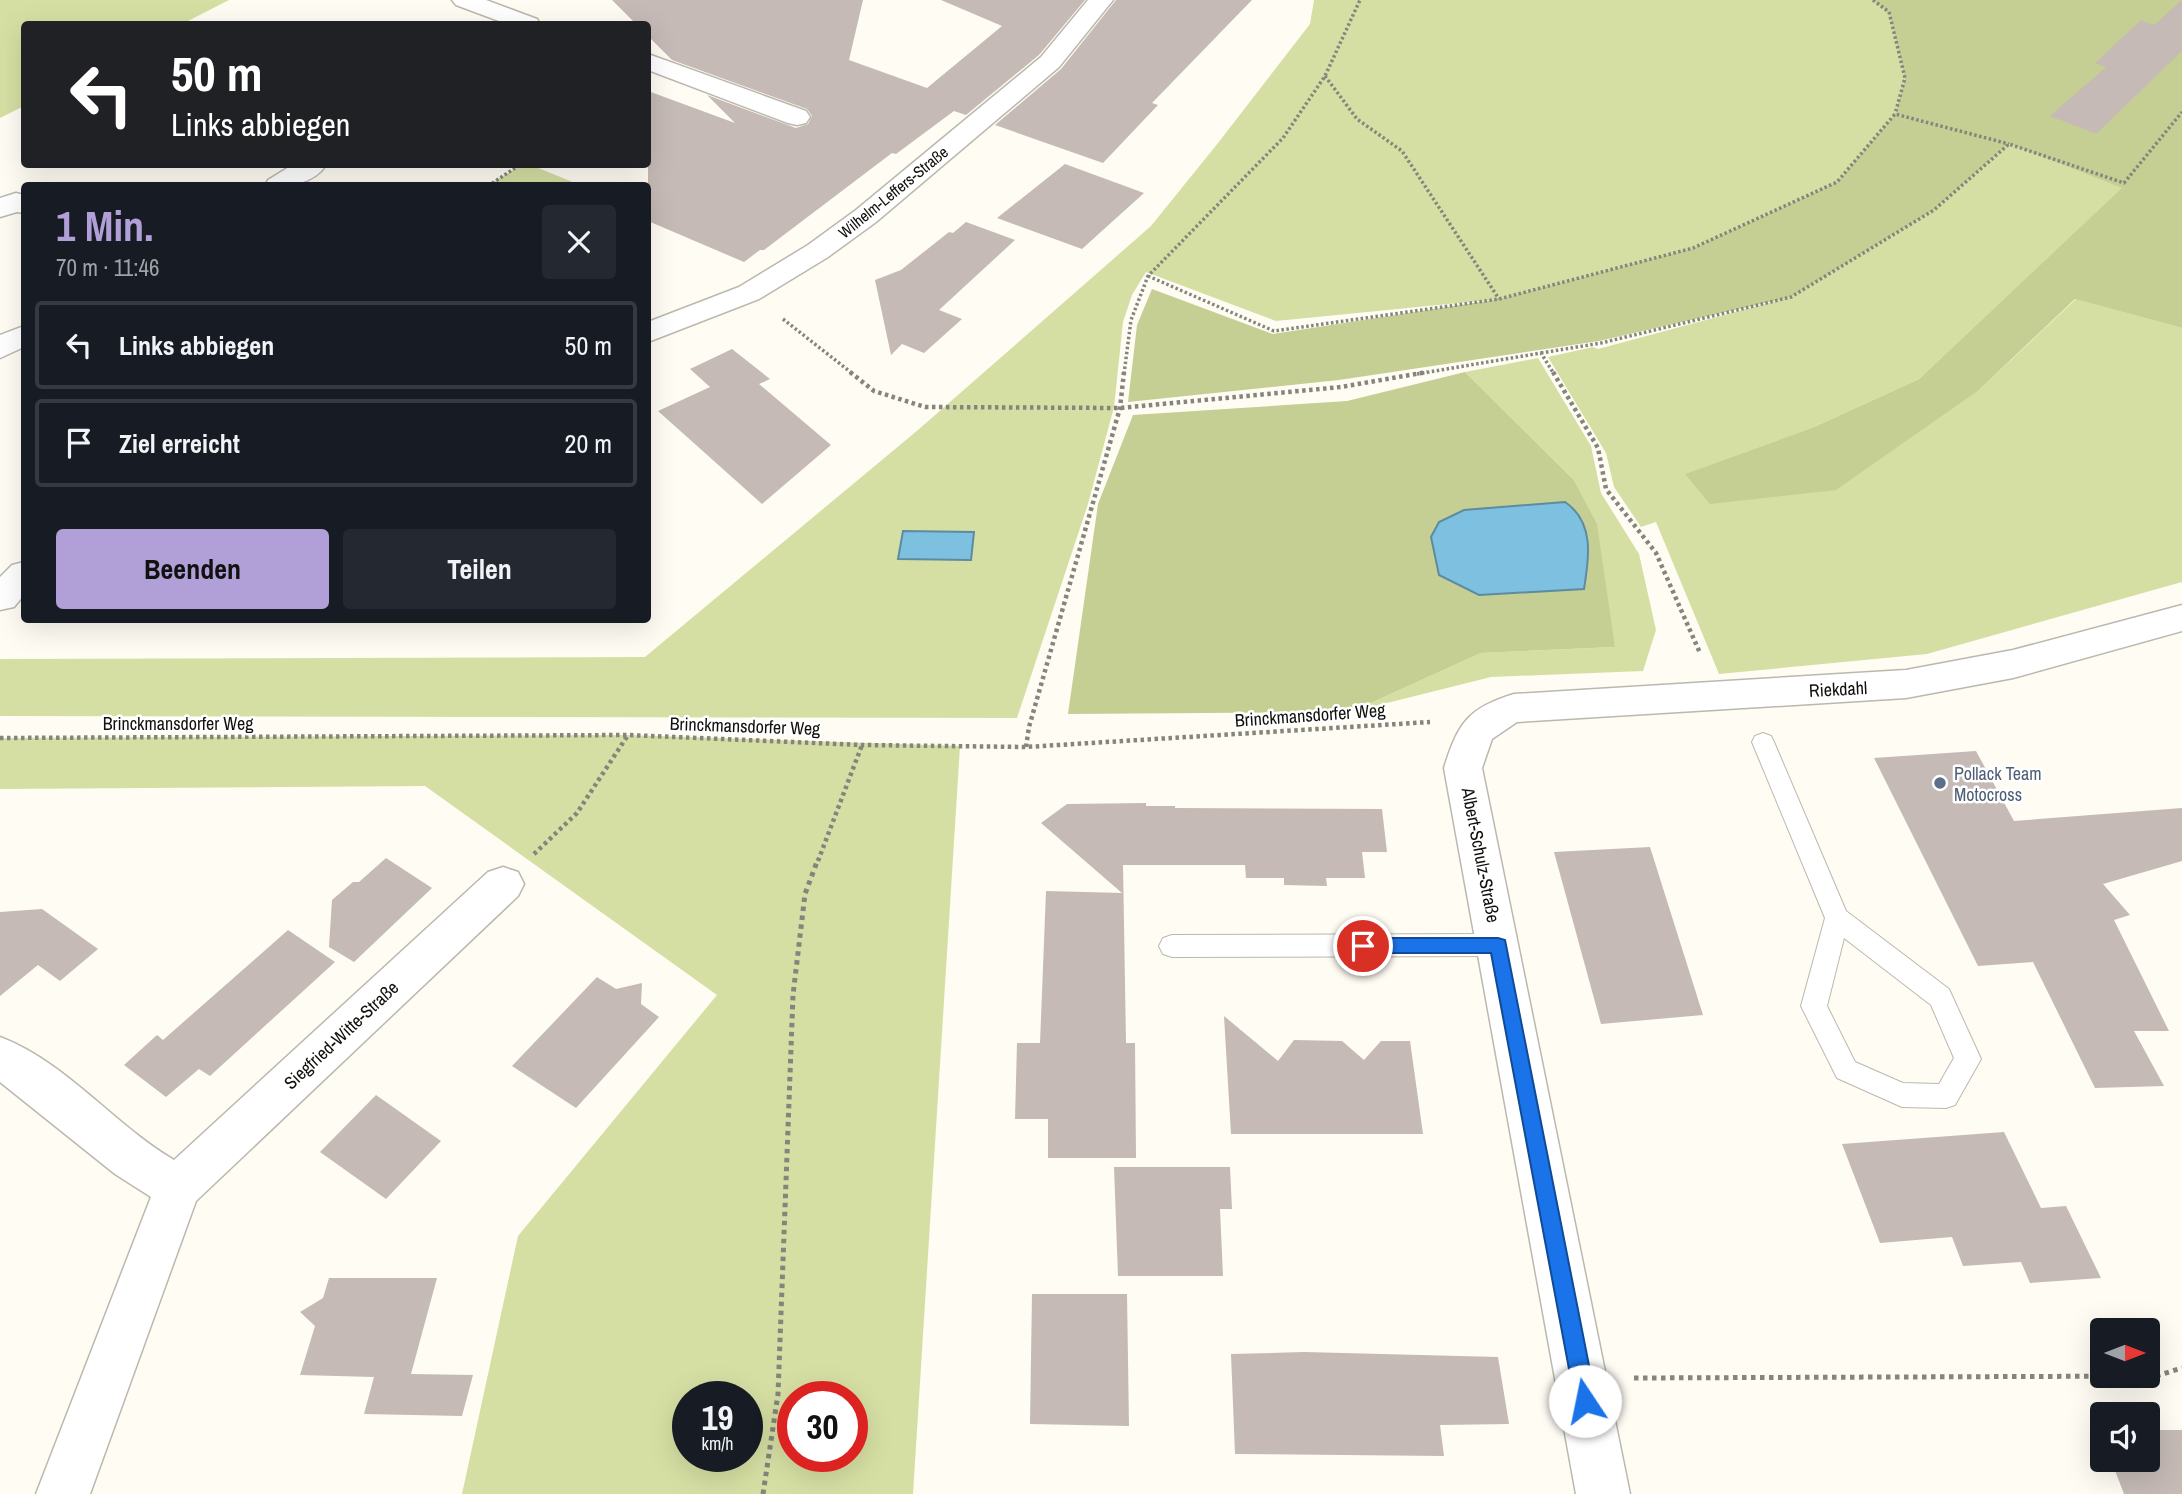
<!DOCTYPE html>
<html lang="de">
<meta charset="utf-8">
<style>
:root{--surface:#171b24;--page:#242831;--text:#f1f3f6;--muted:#9ea1a6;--line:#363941;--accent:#b1a0d7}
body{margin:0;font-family:"Archivo Narrow",sans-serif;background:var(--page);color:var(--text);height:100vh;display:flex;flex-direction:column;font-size:26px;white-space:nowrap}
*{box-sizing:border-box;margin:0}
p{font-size:23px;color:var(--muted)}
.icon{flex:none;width:38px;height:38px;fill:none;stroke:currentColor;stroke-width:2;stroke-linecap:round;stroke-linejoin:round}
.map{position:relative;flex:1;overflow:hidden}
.drawer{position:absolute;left:21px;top:182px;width:630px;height:441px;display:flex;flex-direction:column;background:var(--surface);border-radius:7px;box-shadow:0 7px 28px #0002}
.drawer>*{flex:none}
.guide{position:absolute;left:21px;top:21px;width:630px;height:147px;border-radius:7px;box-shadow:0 7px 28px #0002;background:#202124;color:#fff;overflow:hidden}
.needle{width:46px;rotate:90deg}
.fabs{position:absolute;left:2090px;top:1318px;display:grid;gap:14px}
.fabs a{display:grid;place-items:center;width:70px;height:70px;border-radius:7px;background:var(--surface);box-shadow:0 7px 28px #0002;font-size:35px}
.speed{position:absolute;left:672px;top:1381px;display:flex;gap:14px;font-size:35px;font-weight:700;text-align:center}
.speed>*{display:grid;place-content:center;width:91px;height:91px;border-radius:50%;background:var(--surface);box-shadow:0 7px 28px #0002;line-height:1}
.speed small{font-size:18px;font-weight:400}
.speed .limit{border:10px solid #d22;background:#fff;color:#111}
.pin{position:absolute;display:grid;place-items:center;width:60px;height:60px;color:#fff;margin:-30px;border:4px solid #fff;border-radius:50%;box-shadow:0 2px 7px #0007}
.me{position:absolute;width:77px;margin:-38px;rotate:349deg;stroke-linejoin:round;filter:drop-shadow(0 0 5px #0008)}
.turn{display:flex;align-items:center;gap:24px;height:147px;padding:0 35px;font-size:32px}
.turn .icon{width:91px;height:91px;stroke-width:2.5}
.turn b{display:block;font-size:49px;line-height:60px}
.round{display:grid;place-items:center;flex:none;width:74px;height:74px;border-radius:7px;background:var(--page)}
.summary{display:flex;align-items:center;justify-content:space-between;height:119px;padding:0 35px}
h1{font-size:42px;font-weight:700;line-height:52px;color:var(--accent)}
.button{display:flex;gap:14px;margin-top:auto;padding:14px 35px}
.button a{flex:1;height:80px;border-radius:7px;background:var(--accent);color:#111;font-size:28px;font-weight:700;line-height:80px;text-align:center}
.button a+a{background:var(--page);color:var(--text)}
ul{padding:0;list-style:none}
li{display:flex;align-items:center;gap:21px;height:88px;margin:0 14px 10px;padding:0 21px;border:4px solid var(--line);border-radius:7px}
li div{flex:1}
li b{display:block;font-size:26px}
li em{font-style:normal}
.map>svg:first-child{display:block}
.green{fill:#d6dfa3;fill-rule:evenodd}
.forest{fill:#c6cf93}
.water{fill:#7ec0df;stroke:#5d8ba0;stroke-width:2}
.building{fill:#c5bab5}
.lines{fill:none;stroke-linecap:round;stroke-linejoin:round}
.service-casing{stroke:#bbb8ae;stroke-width:2}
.minor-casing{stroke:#bbb8ae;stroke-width:3}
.path-far2{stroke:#85847d;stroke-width:3.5;stroke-dasharray:2.5 2.5;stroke-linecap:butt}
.path-far1{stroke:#85847d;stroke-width:4.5;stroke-dasharray:3.5 3.5;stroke-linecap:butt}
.path{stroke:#85847d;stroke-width:5;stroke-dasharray:4.5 4.5;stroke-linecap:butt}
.service{fill:#fff;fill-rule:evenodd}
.minor{fill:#fff;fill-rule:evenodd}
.route{fill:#1a73e8;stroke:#114b97;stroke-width:2}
.service-dot{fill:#5c6f8a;stroke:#fff;stroke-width:2.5}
.labels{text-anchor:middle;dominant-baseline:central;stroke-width:5;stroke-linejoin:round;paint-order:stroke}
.far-street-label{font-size:16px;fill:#11100c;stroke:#fff}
.street-label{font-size:18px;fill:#11100c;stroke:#fff}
.service-label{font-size:18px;fill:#4e5e75;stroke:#fff;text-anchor:start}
</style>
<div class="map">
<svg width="2182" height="1494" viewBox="0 0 2182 1494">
<rect width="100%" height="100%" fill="#fefcf3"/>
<path class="green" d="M 0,0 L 229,0 L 182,24 L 24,24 L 24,106 L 0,118 Z
M 1314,0 L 1873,0 L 1889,12 L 1905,78 L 1895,114 L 1837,182 L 1693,248 L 1499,299 L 1276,321 L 1146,272 L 1132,295 L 1123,322 L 1114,407 L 1088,504 L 1017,718 L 0,716 L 0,659 L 645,657 L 918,430 L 1151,226 L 1218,143 L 1310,24 Z
M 2009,144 L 2123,188 L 1919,379 L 1814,427 L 1686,474 L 1979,390 L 2076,299 L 2182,328 L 2182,582 L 1927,654 L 1719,674 L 1656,522 L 1641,527 L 1614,487 L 1606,453 L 1548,357 L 1593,347 L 1598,349 L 1791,297 L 1934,210 Z
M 521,165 L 531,165 L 580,185 L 488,185 Z
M 1538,358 L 1591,446 L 1601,493 L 1639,554 L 1656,630 L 1643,671 L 1491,677 L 1351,712 L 1481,653 L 1615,647 L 1573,479 L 1465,372 Z
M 628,735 L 960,746 L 913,1494 L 462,1494 L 518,1236 L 717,995 L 425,786 L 0,789 L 0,738 ZM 747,1396 L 747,1456 L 688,1456 L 688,1396 ZM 852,1396 L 852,1456 L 793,1456 L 793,1396 Z"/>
<path class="forest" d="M 1873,0 L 2182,0 L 2182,328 L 2075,299 L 1979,390 L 1836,490 L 1710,504 L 1685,474 L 1814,427 L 1919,379 L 2122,188 L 2009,144 L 1934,210 L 1791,297 L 1599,341 L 1339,380 L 1128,402 L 1137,325 L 1152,289 L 1273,334 L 1499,299 L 1693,248 L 1837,182 L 1895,114 L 1905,78 L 1889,13 Z
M 1465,372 L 1573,479 L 1597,524 L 1615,647 L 1481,653 L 1351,712 L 1068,714 L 1098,504 L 1133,415 L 1347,401 Z"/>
<path class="water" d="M 1565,502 C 1595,522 1589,559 1584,589 L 1479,595 L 1439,575 L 1431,537 L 1439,522 L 1464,510 Z
M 903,531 L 974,532 L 971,560 L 898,559 Z"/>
<path class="building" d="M 612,0 L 863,0 L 849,60 L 927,88 L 1002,26 L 941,0 L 1085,0 L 1039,55 L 966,115 L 954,111 L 896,154 L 892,153 L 764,250 L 760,250 L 744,262 L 648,221 L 648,91 L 735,123 L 707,95 L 796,128 L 808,124 L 812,116 L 807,109 L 672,60 L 648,36 L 648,24 L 636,24 Z
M 1116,0 L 1252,0 L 1152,103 L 1158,105 L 1103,163 L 995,125 L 1061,69 Z
M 2182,0 L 2182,51 L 2096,134 L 2050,116 L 2106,67 L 2095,63 L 2141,20 L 2154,25 Z
M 1065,164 L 1144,193 L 1082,249 L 997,218 Z
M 966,222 L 1015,240 L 939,310 L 962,319 L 924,353 L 902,344 L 891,355 L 875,280 L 901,270 L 949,232 L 953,233 Z
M 732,349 L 770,379 L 759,384 L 831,445 L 762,504 L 658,411 L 710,387 L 690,369 Z
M 1976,751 L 2014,821 L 2182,808 L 2182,861 L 2103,884 L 2130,915 L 2114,920 L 2169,1031 L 2134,1031 L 2164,1086 L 2095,1088 L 2033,962 L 1978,966 L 1874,758 Z
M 1146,803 L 1146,806 L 1175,806 L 1175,808 L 1382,809 L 1387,852 L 1362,852 L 1365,878 L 1326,878 L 1327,886 L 1284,885 L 1284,878 L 1246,878 L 1245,865 L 1123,865 L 1126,1043 L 1135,1043 L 1136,1158 L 1048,1158 L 1048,1119 L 1015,1119 L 1017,1043 L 1040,1043 L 1046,891 L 1122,893 L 1041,823 L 1067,804 Z
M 1650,847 L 1703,1015 L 1601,1024 L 1554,852 Z
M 386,858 L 432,888 L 354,962 L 329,947 L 332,900 L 353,882 L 359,882 Z
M 42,909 L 98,949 L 60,981 L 38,965 L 0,996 L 0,912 Z
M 288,930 L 335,962 L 210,1076 L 199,1069 L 166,1097 L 124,1065 L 157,1035 L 163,1040 Z
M 597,977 L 616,989 L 642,983 L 641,1004 L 659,1017 L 576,1108 L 512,1066 Z
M 1224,1016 L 1278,1061 L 1294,1040 L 1342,1041 L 1364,1060 L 1381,1041 L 1410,1041 L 1423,1134 L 1231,1134 Z
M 376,1095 L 441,1141 L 386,1199 L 320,1152 Z
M 2004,1132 L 2041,1208 L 2066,1206 L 2101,1278 L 2030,1283 L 2021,1262 L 1963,1266 L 1952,1237 L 1880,1243 L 1842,1144 Z
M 1114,1167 L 1230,1167 L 1232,1209 L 1220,1209 L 1223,1276 L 1118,1276 Z
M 329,1278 L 437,1278 L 411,1374 L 473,1375 L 462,1416 L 364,1414 L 374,1377 L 300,1375 L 315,1326 L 300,1312 L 323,1298 Z
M 1032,1294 L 1127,1294 L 1129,1426 L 1030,1424 Z
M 1304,1352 L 1498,1357 L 1509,1424 L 1440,1425 L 1444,1456 L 1235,1454 L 1231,1354 Z
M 2147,1430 L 2182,1430 L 2182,1494 L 2124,1494 L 2111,1460 L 2147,1460 Z"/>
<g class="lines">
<defs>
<path id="service" d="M 1763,733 L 1771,736 L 1774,742 L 1846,911 L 1949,989 L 1981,1059 L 1955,1105 L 1946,1108 L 1902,1107 L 1837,1078 L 1801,1006 L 1825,918 L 1752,742 L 1755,736 ZM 1844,938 L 1931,1005 L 1954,1058 L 1939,1084 L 1903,1083 L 1855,1062 L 1827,1006 Z
M 1498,934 L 1507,937 L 1511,945 L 1507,953 L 1498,956 L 1172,957 L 1163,954 L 1159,946 L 1163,938 L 1172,935 Z"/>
<path id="minor" d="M 452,0 L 486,0 L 537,19 L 540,24 L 507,24 L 456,5 Z
M 1088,0 L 1113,0 L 1059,67 L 876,222 L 828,257 L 759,299 L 648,342 L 648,322 L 739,287 L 808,245 L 856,210 L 1041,57 Z
M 648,54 L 806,111 L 810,117 L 806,123 L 797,125 L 788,123 L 648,70 Z
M 294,164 L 327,164 C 312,186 288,186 265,186 L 268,180 Z
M 16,193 L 24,195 L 24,213 L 17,212 L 0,217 L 0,198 Z
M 24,326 L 24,347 L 0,358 L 0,335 Z
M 24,562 L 24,595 L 14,607 L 0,610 L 0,577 L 12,565 Z
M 2182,605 L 2182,631 L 2013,678 L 1906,698 L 1517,722 L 1492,739 L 1482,768 L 1630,1494 L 1576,1494 L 1444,768 C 1458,723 1468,708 1514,694 L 1906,670 L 2013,650 Z
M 503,867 L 518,872 L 524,884 L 518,896 L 196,1201 L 90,1494 L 36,1494 L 151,1197 L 115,1174 L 0,1082 L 0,1037 C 66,1062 113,1124 174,1160 L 488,872 Z"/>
</defs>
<use href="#service" class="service-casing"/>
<use href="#minor" class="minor-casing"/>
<path class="path-far2" d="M 1873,0 L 1889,12 L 1905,78 L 1895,114
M 1325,76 L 1357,119 L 1402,151 L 1499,299
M 488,186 L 521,164
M 1148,276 L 1274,331 L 1499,299 L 1693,248 L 1837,182 L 1895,114 L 2009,144
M 783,319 L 853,374
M 1541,353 L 1601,343 L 1791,297 L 1934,210 L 2009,144 L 2124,183 L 2182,112
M 1124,374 L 1131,320 L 1148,276 L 1283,138 L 1325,76 L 1360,0
M 1417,374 L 1541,353 L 1554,374"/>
<path class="path-far1" d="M 850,372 L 874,391 L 925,407 L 1120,408 L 1341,387 L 1427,372
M 1553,372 L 1598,448 L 1606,489 L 1656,553 L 1700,653
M 0,738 L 628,735 L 862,745 L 1026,747 L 1430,722
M 1026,747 L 1029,727 L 1120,408 L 1124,372
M 534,854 L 577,813 L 628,735
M 818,861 L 862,745"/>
<path class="path" d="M 1634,1378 L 2156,1376 L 2182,1368
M 763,1494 L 778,1394 L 793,995 L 805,894 L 818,859"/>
<use href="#service" class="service"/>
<use href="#minor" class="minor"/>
</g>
<path class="route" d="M 1363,938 L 1498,938 L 1505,940 L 1596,1401 L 1593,1409 L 1585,1412 L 1578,1409 L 1575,1401 L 1491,953 L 1363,953 L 1357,951 L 1354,946 L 1357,940 Z"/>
<circle class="service-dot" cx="1940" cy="783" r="7"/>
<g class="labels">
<g class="far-street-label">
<text transform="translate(893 192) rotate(-39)">Wilhelm-Leffers-Straße</text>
</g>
<g class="street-label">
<text transform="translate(1838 689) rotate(-3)">Riekdahl</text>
<text transform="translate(1310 715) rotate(-4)">Brinckmansdorfer Weg</text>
<text x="178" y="723">Brinckmansdorfer Weg</text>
<text transform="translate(745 726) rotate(2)">Brinckmansdorfer Weg</text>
<text transform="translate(1481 855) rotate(79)">Albert-Schulz-Straße</text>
<text transform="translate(341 1035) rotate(-43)">Siegfried-Witte-Straße</text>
</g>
<g class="service-label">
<text x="1954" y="773">Pollack Team<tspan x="1954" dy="21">Motocross</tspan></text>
</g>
</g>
</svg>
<div class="fabs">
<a><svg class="needle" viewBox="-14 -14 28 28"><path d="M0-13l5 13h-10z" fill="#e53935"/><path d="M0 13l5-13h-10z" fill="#9ea1a6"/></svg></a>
<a><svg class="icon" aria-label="sound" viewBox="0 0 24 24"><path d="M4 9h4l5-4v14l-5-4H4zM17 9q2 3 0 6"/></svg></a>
</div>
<div class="speed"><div>19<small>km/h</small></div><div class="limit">30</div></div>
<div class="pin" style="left:1363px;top:946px;background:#d93025"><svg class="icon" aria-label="arrive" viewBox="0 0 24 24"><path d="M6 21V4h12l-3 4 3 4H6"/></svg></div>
<svg class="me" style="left:1585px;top:1401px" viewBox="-20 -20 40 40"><circle r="19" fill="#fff"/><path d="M0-13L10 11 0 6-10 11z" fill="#1a73e8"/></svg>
<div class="guide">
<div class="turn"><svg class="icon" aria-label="left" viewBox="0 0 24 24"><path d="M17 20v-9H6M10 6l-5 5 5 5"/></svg><div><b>50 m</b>Links abbiegen</div></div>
</div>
<section class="drawer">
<div class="summary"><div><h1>1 Min.</h1><p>70 m · 11:46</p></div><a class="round"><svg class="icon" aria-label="close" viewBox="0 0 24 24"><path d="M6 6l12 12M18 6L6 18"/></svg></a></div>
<ul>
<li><svg class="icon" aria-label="left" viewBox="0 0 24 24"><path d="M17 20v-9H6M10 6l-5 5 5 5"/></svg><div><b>Links abbiegen</b></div><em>50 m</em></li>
<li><svg class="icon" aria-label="arrive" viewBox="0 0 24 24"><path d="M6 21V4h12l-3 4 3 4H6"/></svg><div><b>Ziel erreicht</b></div><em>20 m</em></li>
</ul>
<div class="button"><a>Beenden</a><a>Teilen</a></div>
</section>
</div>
